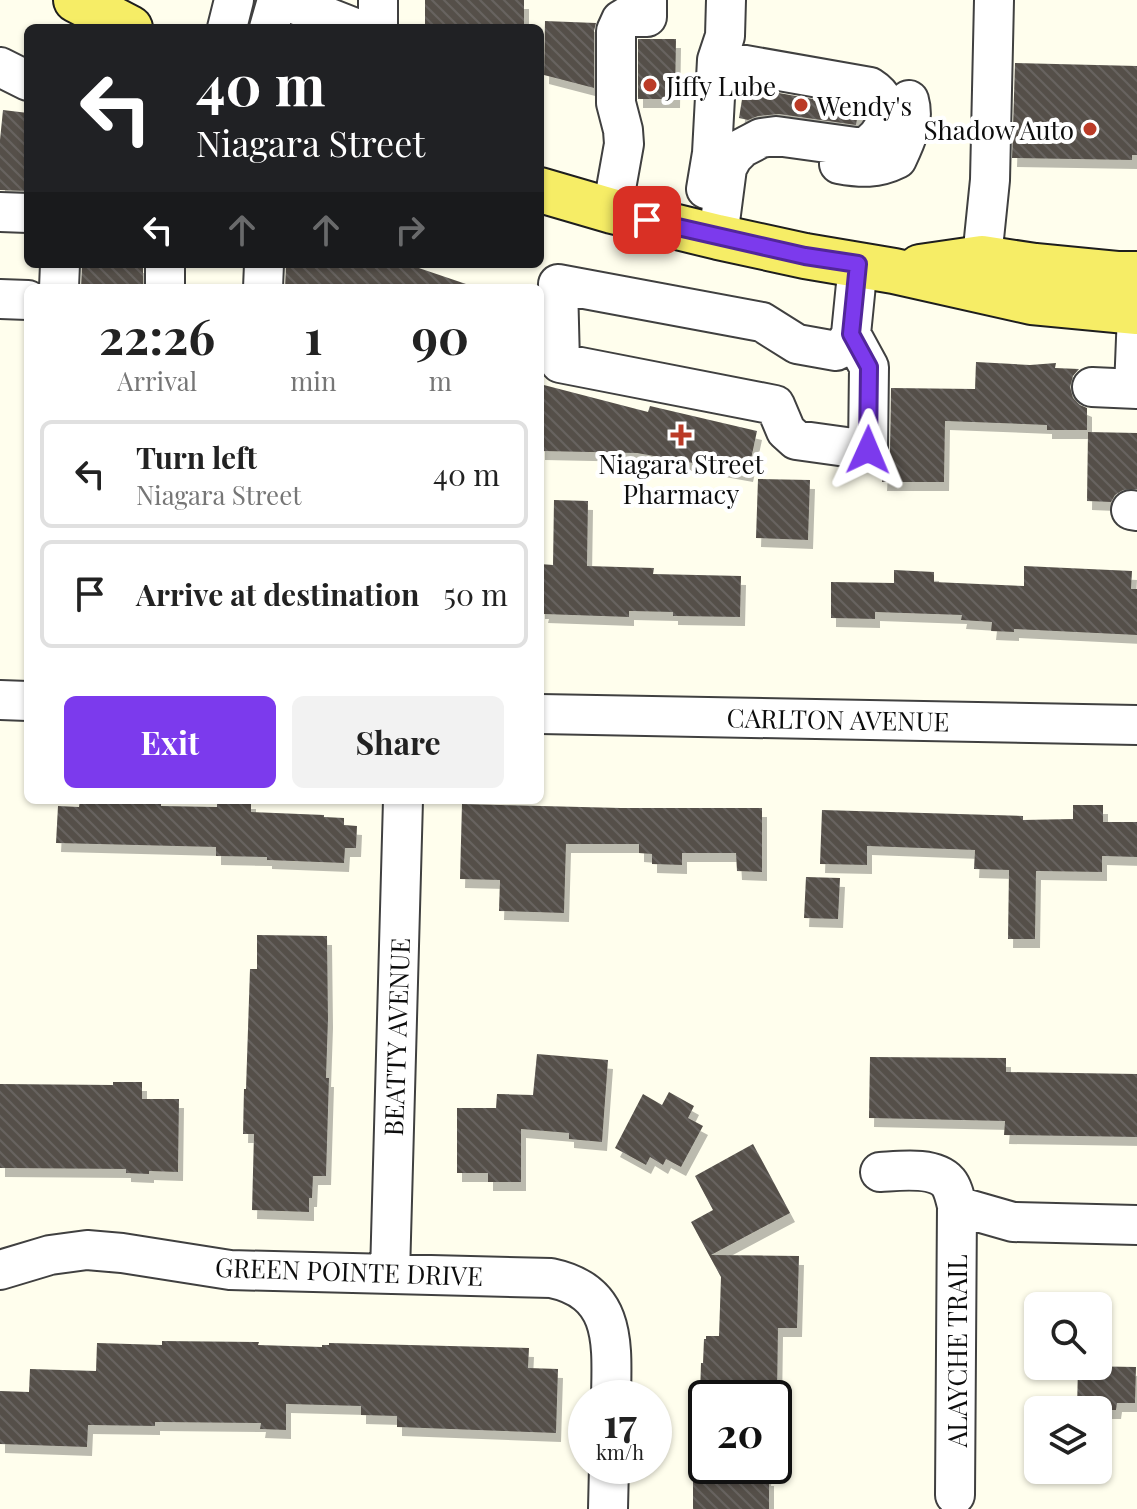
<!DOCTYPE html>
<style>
:root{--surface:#fff;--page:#f2f2f2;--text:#222;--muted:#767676;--line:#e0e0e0;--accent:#7c3aed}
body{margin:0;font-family:"Playfair Display",serif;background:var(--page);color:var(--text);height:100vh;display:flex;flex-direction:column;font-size:30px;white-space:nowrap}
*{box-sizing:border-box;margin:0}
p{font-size:26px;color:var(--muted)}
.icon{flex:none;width:44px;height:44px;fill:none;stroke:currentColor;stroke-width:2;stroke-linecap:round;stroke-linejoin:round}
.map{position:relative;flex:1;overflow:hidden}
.side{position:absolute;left:24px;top:284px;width:520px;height:520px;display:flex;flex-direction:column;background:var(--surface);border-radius:12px;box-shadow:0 2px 6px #0004}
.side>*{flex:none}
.banner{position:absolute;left:24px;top:24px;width:520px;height:244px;border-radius:12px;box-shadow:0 2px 6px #0004;background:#202124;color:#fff;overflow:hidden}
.fabs{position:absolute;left:1024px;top:1292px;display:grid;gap:16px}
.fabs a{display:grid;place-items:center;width:88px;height:88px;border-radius:12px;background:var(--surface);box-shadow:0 2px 6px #0004;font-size:40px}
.speed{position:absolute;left:568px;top:1380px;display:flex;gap:16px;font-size:40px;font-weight:700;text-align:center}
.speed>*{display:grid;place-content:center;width:104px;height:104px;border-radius:50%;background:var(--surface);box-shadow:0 2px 6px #0004;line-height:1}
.speed small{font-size:20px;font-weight:400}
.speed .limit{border:4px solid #111;border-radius:12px;background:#fff;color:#111}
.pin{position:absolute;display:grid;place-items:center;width:68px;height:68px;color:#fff;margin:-34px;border-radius:16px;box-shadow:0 4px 12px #0006}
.me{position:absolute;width:88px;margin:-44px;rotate:1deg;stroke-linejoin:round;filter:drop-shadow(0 0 6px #0008)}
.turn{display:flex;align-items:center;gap:28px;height:168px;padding:0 40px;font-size:36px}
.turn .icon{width:104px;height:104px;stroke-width:2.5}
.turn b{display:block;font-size:56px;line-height:68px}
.lanes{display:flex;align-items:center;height:76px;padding:0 40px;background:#0003;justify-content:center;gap:40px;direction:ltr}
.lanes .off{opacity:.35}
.eta{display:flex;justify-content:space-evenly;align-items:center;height:136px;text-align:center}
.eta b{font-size:48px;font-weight:700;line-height:56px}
.cta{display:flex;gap:16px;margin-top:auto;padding:16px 40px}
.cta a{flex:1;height:92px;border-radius:12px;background:var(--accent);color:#fff;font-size:32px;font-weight:700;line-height:92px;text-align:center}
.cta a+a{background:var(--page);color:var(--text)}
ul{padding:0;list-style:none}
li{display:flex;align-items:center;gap:24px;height:108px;margin:0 16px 12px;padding:0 24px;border:4px solid var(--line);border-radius:12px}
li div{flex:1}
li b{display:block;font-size:30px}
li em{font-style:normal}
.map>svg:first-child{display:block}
.building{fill:url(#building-back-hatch);filter:url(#shadow)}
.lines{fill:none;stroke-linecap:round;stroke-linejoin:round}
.minor-casing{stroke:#404040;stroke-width:42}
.major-casing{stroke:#1e1e1e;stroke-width:48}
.minor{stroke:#fff;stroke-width:38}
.major{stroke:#f6ed66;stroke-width:44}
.route-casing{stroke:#51269a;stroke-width:20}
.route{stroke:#7c3aed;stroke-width:14}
.poi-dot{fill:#bb3b27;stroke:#fff;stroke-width:3}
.labels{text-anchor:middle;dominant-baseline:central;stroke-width:8;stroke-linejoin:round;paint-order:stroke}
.poi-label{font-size:26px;fill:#0d0d0d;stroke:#fff;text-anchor:start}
.street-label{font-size:26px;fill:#0d0d0d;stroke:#fff}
</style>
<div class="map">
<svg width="1137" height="1509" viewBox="0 0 1137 1509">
<defs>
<pattern id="building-back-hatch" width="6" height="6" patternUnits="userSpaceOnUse" patternTransform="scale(2)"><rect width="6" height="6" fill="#55504a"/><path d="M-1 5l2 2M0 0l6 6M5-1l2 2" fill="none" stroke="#686460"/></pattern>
<filter id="shadow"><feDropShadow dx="5" dy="9" stdDeviation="0" flood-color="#0004"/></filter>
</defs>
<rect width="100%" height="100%" fill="#fffeed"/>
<path class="building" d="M 425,0 L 524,0 L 524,28 L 425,28 Z
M 545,21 L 596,23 L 594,31 L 594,88 L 544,75 Z
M 638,39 L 676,39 L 675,99 L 638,99 Z
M 1015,63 L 1137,66 L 1137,155 L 1132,155 L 1132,160 L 1012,158 Z
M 744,87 L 859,107 L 856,125 L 779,114 L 758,116 L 748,120 L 739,118 Z
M 3,110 L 28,113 L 28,191 L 0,190 L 0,140 Z
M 82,264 L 143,264 L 143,288 L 81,288 Z
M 286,264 L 407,264 L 466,284 L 465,288 L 285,288 Z
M 976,362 L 1030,365 L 1056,363 L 1055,368 L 1079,369 L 1073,376 L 1070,387 L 1073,398 L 1080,405 L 1087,408 L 1087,430 L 1047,430 L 1047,425 L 945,421 L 944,482 L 882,482 L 883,466 L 887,461 L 890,450 L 891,388 L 975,389 Z
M 540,384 L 648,412 L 650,406 L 757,431 L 748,473 L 637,453 L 540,451 Z
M 1088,432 L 1137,433 L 1137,489 L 1123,490 L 1115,495 L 1111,502 L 1087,501 Z
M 758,479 L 810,480 L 808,540 L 756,538 Z
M 554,500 L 588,501 L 587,566 L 654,568 L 653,574 L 741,576 L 740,617 L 673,616 L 673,612 L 629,611 L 629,617 L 543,614 L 544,610 L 540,610 L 540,564 L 553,565 Z
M 1024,566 L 1132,571 L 1131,589 L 1137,589 L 1137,635 L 1014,629 L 1014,632 L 991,631 L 992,622 L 961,620 L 962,615 L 875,612 L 875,619 L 831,618 L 831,582 L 894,583 L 894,570 L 934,572 L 934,582 L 1024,586 Z
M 80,800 L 161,803 L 161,806 L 217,807 L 217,800 L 251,800 L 251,812 L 324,815 L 324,817 L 344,818 L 344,825 L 357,826 L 356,848 L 345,848 L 344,863 L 267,860 L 267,857 L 216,856 L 216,847 L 56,843 L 58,806 L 79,807 Z
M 462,804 L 621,808 L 762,808 L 762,872 L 737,871 L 736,853 L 682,853 L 682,865 L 652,864 L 652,854 L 639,853 L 639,844 L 566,844 L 564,913 L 499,911 L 500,880 L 460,879 Z
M 1073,805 L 1103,805 L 1103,822 L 1137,822 L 1137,857 L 1102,856 L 1102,872 L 1036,871 L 1035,939 L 1008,939 L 1009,870 L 974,869 L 975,850 L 867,846 L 867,865 L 820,864 L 822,810 L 1023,816 L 1023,820 L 1073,819 Z
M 806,877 L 840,878 L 838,919 L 804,918 Z
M 257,935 L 327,936 L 328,1019 L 326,1078 L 329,1078 L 326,1176 L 313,1176 L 312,1198 L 309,1198 L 309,1212 L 252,1210 L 254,1134 L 243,1134 L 244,1089 L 246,1089 L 250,969 L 257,969 Z
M 537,1054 L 608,1060 L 602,1142 L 569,1139 L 569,1133 L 521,1129 L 521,1182 L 488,1182 L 488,1173 L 457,1173 L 457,1108 L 496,1108 L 497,1094 L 533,1095 Z
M 870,1057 L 1006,1058 L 1006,1072 L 1137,1074 L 1137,1137 L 1004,1135 L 1005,1121 L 869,1118 Z
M 113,1082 L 142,1082 L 142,1099 L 179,1099 L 178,1172 L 149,1171 L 149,1174 L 126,1173 L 126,1169 L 0,1168 L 0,1084 L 113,1085 Z
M 669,1092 L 694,1106 L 688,1118 L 703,1126 L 681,1167 L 666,1159 L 663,1165 L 650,1157 L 646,1165 L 615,1148 L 643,1094 L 662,1105 Z
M 753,1144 L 790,1213 L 711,1255 L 799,1256 L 797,1328 L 778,1328 L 777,1397 L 700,1396 L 701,1363 L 703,1363 L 704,1339 L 706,1339 L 706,1336 L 719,1336 L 721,1277 L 691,1222 L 713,1210 L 695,1176 Z
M 162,1341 L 259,1342 L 258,1345 L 322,1347 L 322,1345 L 329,1345 L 329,1343 L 529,1348 L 528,1368 L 558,1369 L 556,1433 L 397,1427 L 397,1416 L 361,1415 L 361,1406 L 286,1404 L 286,1430 L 260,1429 L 261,1423 L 155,1422 L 155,1426 L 88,1425 L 87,1447 L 0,1444 L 0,1391 L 29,1392 L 30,1369 L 96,1371 L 97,1343 L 162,1345 Z
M 1078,1366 L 1136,1367 L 1135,1403 L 1117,1403 L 1116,1410 L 1077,1410 Z
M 693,1466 L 767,1466 L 766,1477 L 769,1477 L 769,1509 L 693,1509 Z"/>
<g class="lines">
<defs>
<path id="minor" d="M 284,0 L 355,28
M 378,0 L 378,28
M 227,28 L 234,0
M 269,28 L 277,0
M 717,60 L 870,87 C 897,104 888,134 863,148 L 776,136 L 761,138 L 742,148 L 733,157 L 727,168 L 718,237
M 0,67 L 28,81
M 839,164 C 861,168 877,169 897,159 C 906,140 915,121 909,100
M 706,189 L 712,153 L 717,60 L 725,36 L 726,0
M 612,211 L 624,144 L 623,130 L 616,103 L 616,31 L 621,20 L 626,17 L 647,17 L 647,0
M 0,212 L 28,213
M 982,258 L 990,180 L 994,0
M 165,264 L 165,288
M 59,288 L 60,264
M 263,288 L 264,264
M 0,299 L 28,300
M 851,334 L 869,367 L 868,450 L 796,440 L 786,431 L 775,405 L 560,363 L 558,284 L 762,322 L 797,344 L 836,351 L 845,345 L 851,334 L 858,264
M 1092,387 L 1137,389
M 1134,389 L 1137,313
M 1131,510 L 1137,511
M 0,700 L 28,701
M 540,714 L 1137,725
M 880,1172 C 899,1171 934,1166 948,1182 C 953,1188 955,1198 957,1206 L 1013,1222 L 1137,1225
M 0,1270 L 50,1255 L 87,1250 L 122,1253 L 230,1270 L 551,1278 C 617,1292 612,1343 611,1398
M 390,1274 L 403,800
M 955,1495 L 957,1206
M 608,1509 L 609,1466"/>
<path id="major" d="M 76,0 L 130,28
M 540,190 L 612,211 L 718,237 L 805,256 L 894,271 L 1032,302 L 1137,312
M 920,267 L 982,258 L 1035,266 L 1117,274 L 1137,274"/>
</defs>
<use href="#minor" class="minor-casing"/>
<use href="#major" class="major-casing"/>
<use href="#minor" class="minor"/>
<use href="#major" class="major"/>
</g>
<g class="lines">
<defs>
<path id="route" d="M 647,220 L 805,256 L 858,264 L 851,334 L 869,367 L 868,450"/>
</defs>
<use href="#route" class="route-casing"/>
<use href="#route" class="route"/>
</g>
<g class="poi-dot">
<circle cx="650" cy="85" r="8"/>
<circle cx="801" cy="105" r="8"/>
<circle cx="1090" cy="129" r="8"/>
<path d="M677 423h8v8h8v8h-8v8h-8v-8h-8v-8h8z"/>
</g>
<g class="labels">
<g class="poi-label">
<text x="666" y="85">Jiffy Lube</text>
<text x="817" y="105">Wendy's</text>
<text x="1074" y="129" text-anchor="end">Shadow Auto</text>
<text x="681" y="463" text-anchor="middle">Niagara Street<tspan x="681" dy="30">Pharmacy</tspan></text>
</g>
<g class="street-label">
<text transform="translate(838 719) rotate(1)">CARLTON AVENUE</text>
<text transform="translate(396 1037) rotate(-88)">BEATTY AVENUE</text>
<text transform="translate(349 1271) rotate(2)">GREEN POINTE DRIVE</text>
<text transform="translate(956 1351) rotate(-90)">ALAYCHE TRAIL</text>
</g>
</g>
</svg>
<div class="fabs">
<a><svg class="icon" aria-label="search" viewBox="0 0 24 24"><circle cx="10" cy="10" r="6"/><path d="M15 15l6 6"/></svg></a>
<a><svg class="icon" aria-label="layers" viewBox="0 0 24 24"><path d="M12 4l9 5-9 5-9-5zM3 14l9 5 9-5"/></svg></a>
</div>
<div class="speed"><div>17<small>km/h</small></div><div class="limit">20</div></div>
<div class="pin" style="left:647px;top:220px;background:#d93025"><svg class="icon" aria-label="arrive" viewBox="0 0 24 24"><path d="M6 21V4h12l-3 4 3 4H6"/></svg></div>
<svg class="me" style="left:868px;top:450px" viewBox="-20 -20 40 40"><path d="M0-17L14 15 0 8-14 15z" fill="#7c3aed" stroke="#fff" stroke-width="4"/></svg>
<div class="banner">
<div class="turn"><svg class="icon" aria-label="left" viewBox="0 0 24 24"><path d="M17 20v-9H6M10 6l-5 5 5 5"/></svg><div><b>40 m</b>Niagara Street</div></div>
<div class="lanes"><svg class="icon" aria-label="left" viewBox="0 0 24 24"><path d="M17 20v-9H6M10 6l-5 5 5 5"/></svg><svg class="icon off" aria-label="ahead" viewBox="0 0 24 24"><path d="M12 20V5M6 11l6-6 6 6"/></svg><svg class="icon off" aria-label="ahead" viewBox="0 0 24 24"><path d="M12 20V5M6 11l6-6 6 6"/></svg><svg class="icon off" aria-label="right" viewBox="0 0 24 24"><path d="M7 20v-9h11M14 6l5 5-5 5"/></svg></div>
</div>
<section class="side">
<div class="eta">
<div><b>22:26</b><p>Arrival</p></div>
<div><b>1</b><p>min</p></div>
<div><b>90</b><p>m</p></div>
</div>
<ul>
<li><svg class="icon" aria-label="left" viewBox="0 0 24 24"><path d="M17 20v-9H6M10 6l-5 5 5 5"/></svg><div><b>Turn left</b><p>Niagara Street</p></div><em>40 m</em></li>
<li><svg class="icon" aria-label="arrive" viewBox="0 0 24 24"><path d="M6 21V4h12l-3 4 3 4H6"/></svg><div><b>Arrive at destination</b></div><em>50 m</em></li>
</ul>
<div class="cta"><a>Exit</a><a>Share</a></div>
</section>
</div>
